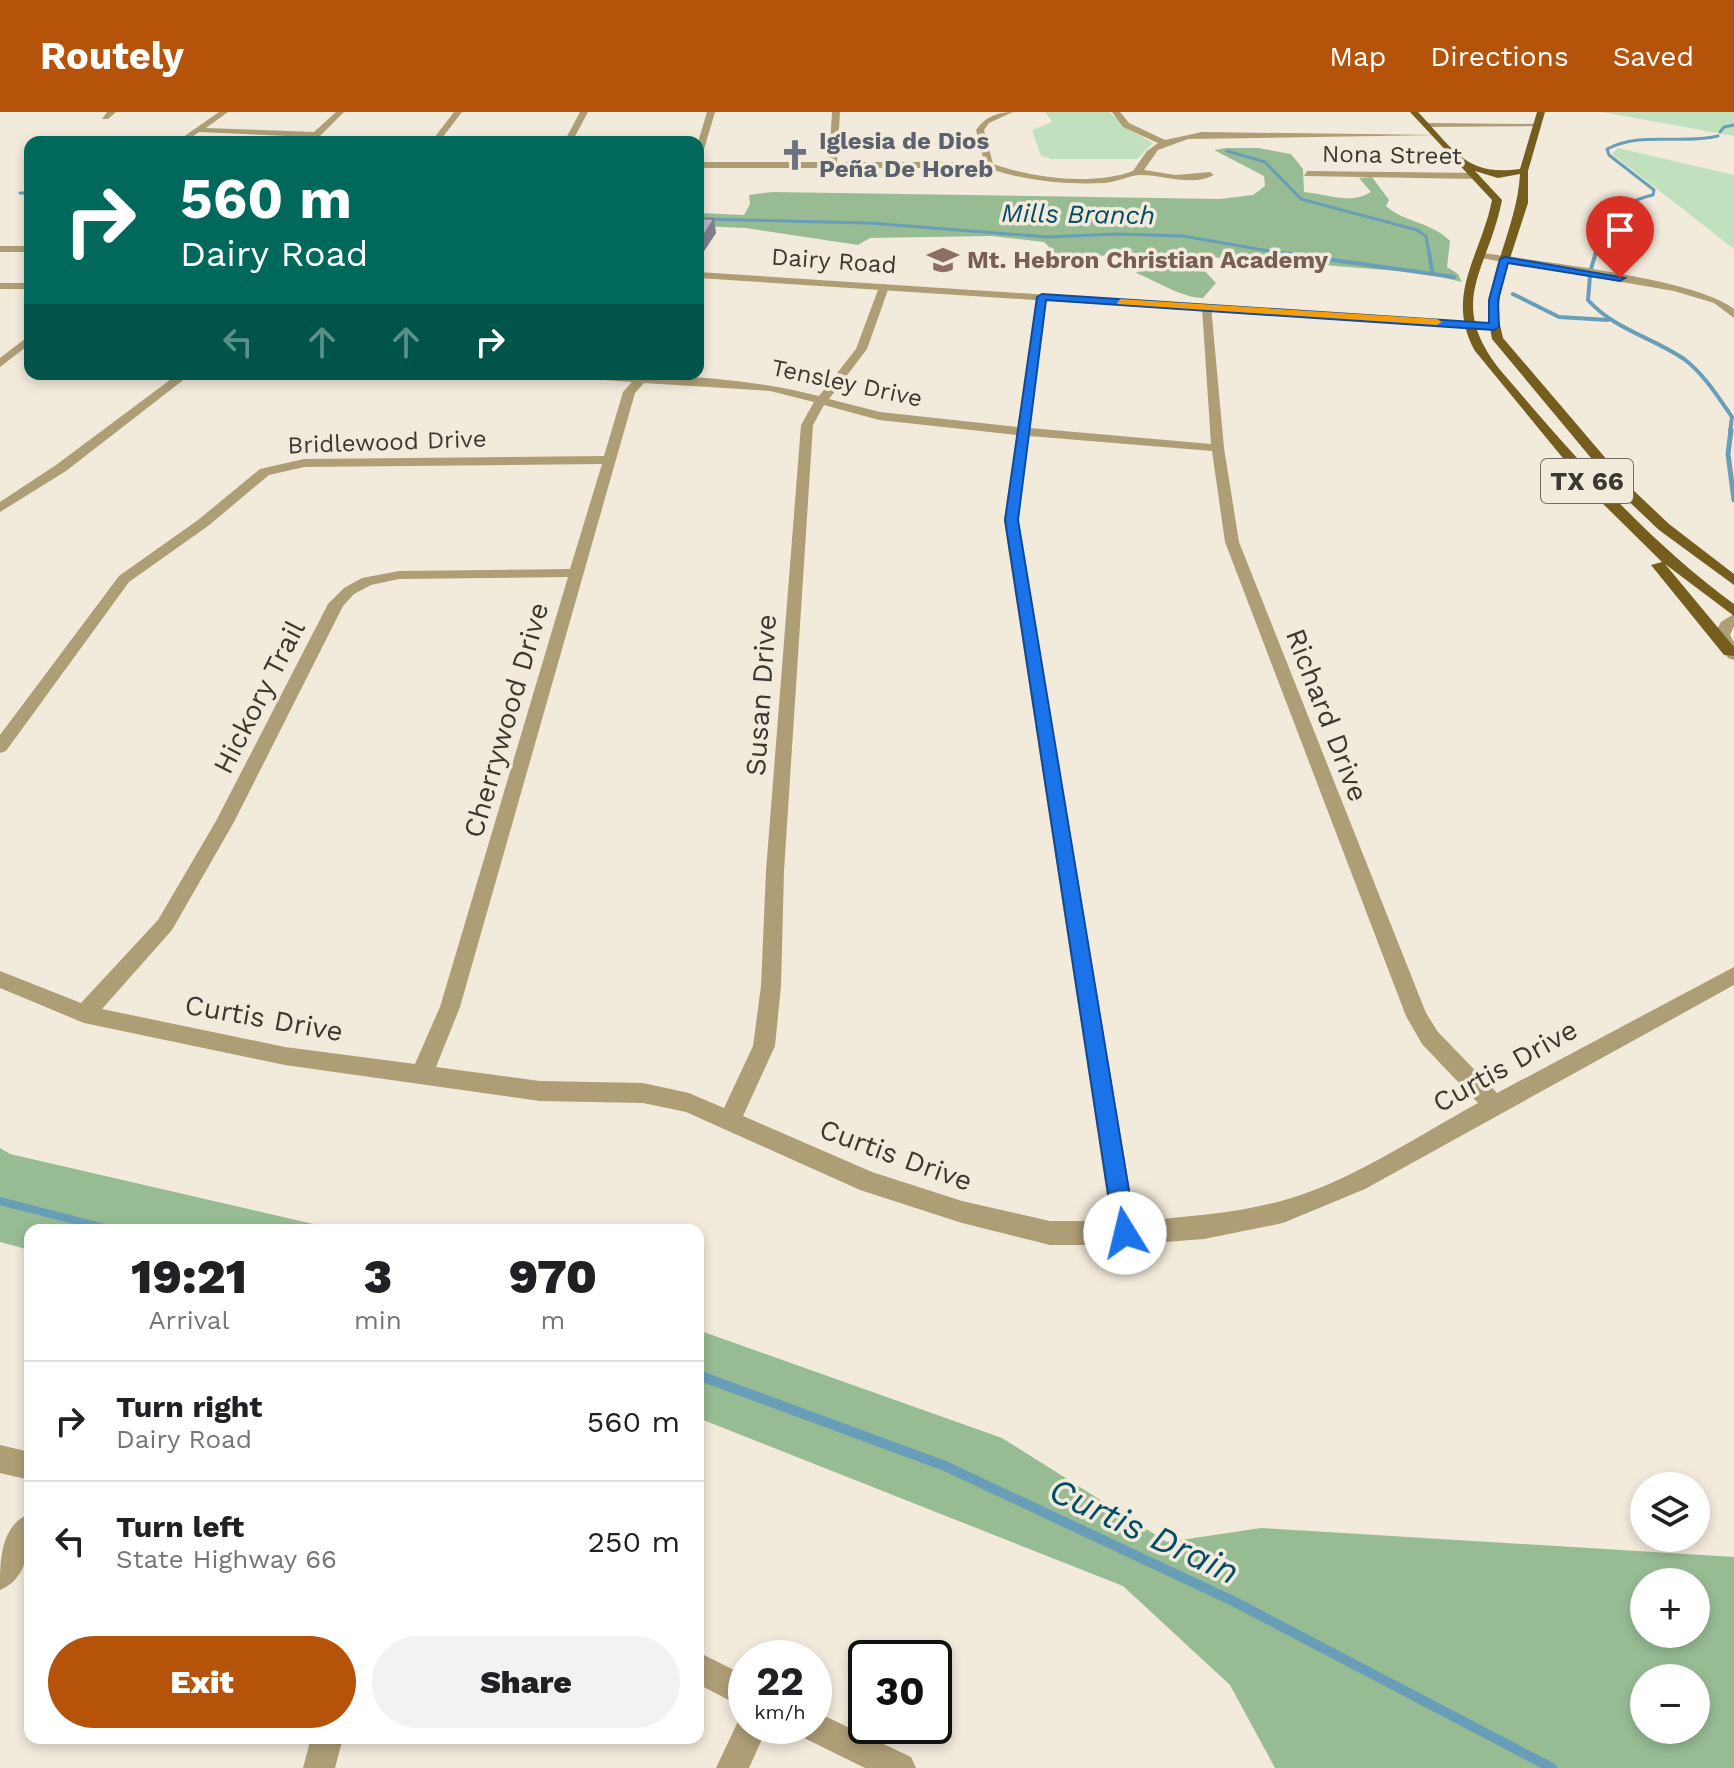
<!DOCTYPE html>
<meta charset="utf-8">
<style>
:root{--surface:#fff;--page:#f2f2f2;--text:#202124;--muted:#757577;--line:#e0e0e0;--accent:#b45309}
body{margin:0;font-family:"Work Sans",sans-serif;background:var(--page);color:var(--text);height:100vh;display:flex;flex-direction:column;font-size:30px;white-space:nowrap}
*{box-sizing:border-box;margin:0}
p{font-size:26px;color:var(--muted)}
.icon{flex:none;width:44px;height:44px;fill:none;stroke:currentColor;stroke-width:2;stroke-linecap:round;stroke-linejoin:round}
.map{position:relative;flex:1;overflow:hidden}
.sheet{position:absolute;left:24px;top:1112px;width:680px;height:520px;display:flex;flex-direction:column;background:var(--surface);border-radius:16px;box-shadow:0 4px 12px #0003}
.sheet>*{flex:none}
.banner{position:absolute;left:24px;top:24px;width:680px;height:244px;border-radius:16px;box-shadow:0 4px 12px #0003;background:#00695c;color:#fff;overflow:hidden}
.buttons{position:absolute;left:1630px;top:1360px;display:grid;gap:16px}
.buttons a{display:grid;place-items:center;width:80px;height:80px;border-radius:50%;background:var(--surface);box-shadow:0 4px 12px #0003;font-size:40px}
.speed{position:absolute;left:728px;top:1528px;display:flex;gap:16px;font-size:40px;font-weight:700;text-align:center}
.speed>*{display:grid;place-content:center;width:104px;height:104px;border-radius:50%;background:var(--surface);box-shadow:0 4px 12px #0003;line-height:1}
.speed small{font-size:20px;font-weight:400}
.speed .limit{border:4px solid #111;border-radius:12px;background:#fff;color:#111}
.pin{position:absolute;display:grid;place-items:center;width:68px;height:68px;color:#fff;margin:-82px -34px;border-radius:50% 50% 50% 0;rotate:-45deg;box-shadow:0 0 8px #0007}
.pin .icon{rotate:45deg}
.me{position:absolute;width:88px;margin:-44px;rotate:351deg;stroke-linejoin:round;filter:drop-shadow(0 0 6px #0008)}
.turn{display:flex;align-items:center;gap:28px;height:168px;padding:0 24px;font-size:36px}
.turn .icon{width:104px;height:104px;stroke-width:2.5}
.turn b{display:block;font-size:56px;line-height:68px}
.lanes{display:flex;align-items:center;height:76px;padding:0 24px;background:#0003;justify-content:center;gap:40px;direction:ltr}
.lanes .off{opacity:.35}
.eta{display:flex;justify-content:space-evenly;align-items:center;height:136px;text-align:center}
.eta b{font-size:48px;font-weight:800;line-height:56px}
.cta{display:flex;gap:16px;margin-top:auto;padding:16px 24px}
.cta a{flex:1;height:92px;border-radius:48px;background:var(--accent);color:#fff;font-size:32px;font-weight:800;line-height:92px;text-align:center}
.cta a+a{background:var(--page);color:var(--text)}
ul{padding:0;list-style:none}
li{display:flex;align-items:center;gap:24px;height:120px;padding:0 24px;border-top:2px solid var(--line)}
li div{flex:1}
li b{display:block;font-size:30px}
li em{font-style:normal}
header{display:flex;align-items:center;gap:48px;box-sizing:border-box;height:112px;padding:0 40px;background:var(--accent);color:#fff}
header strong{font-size:38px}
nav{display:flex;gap:44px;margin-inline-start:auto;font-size:28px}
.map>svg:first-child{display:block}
.green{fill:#c1e1be}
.forest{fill:#97bc94;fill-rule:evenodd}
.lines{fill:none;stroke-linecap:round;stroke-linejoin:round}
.stream-far4{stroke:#699eb8;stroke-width:3}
.stream-far3{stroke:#699eb8;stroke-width:4}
.stream-far2{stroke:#699eb8;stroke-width:5}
.stream-far1{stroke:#699eb8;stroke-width:8}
.stream{stroke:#699eb8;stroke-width:10}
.minor{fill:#ae9e76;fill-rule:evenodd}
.tertiary{fill:#ae9e76;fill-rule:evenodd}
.primary{fill:#755e1d;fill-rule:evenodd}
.wall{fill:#a19eac}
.shaded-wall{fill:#83818c}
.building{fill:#bbb8c8;stroke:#83818c;stroke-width:2}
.route{fill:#1a73e8;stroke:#114b97;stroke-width:2}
.slow{fill:#f59e0b}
.labels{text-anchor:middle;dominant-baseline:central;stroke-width:7;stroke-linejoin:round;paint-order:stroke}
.far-worship-label{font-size:24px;font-weight:bold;fill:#5b616d;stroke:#f2eadb;text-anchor:start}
.far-street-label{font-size:24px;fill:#3b3832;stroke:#f2eadb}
.far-education-label{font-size:24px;font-weight:bold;fill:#785e54;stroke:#f2eadb;text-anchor:start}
.far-water-label{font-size:26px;font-style:italic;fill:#024d68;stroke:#f2eadb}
.shield{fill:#f2eadb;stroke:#726d65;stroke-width:2}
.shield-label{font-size:26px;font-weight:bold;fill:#3b3832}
.street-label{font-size:28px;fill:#3b3832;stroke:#f2eadb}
.near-water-label{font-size:36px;font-style:italic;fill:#024d68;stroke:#f2eadb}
</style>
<header>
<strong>Routely</strong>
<nav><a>Map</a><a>Directions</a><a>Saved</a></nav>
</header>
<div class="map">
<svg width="1734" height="1656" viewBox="0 0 1734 1656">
<rect width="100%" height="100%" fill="#f2eadb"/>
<path class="green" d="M 1045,0 L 1109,0 L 1130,18 L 1153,31 L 1137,47 L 1051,47 L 1041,44 L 1032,18 L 1052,10 Z
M 1602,0 L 1734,0 L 1734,24 Z
M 1618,36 L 1734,63 L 1734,137 L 1612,42 Z"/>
<path class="forest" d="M 1226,36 L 1258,36 L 1291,42 L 1303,57 L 1304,80 C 1327,82 1350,93 1371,80 L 1359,66 L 1372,65 L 1389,88 L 1386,94 C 1405,111 1432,110 1450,129 L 1447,155 L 1458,162 L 1462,170 L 1423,161 L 1298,151 L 1291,155 L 1204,144 L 1202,156 L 1216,171 L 1203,186 C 1183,186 1156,169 1136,161 L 1142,157 L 1139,145 L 1056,142 L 1044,130 L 991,124 L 870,126 L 858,133 L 745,116 L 698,114 L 698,101 L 744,103 L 750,92 L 749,83 L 772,80 L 1220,87 L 1253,83 L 1265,74 L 1264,64 L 1214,38 Z
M 0,1036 L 10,1042 L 339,1118 L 30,1118 L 30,1138 L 0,1130 Z
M 698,1218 L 1002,1326 L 1167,1430 L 1261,1416 L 1734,1445 L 1734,1656 L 1275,1656 L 1230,1573 L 1123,1474 L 698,1306 ZM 1644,1470 L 1696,1470 L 1696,1522 L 1644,1522 ZM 1644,1566 L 1696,1566 L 1696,1618 L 1644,1618 Z"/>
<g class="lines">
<path class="stream-far4" d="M 1720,20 L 1724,15 L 1734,13
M 1227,39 L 1265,50 L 1301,87 L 1417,118 L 1426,124 L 1429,142
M 20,81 L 30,81
M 698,107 L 870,111 L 1047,125 L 1117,122 L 1183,124 L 1287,142
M 1595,142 C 1605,108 1618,91 1653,83 L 1654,78 L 1609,43 L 1607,37 C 1642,19 1681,33 1718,24"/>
<path class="stream-far3" d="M 1276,140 L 1454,165
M 1429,140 L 1432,160
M 1591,157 L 1596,140
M 1590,164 L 1588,188 C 1615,218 1652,225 1684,247 C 1704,262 1718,285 1732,305 L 1730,320
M 1513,182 L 1559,205 L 1608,208"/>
<path class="stream-far2" d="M 1731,318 L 1728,342 L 1734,388"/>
<path class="stream-far1" d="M 0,1089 L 113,1118"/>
<path class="stream" d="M 698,1263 L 945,1354 L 1235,1490 L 1552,1656"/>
<path class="minor" d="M 107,0 L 116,0 L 108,7 L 102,7 Z
M 219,0 L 228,0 L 206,16 L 314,20 L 336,0 L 344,0 L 314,30 L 305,30 L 309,25 L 199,20 L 185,30 L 176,30 Z
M 580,0 L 588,0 L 572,30 L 564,30 Z
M 707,0 L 715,0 L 702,44 L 698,47 L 698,30 Z
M 832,0 L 840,0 L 837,50 L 984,50 L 976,18 C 985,5 997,0 1013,0 L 989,11 L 984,18 L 993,52 C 1033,66 1092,74 1133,59 L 1147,39 L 1158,31 L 1123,15 L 1112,0 L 1120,0 L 1129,11 L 1165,28 L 1202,20 L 1440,23 L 1188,27 L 1158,38 L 1144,58 L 1176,63 L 1210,60 L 1214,63 C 1192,75 1165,63 1141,63 C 1130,63 1117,70 1105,71 C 1067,73 1024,69 988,56 L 698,56 L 698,50 L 829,50 Z
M 1428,11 L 1538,12 L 1542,14 L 1425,15 Z
M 1307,59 L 1476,61 L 1480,64 L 1476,67 L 1304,64 Z
M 1478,140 C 1533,149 1697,166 1734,197 L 1734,206 L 1714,191 L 1674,179 L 1475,145 Z
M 0,171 L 30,171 L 30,177 L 0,177 Z
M 884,172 L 889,175 L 867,237 L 829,287 L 880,300 L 1018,315 L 1037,185 L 1042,182 L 1047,185 L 1030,316 L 1211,332 L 1202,196 L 1211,194 L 1224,336 L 1239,430 L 1426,901 L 1438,920 L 1497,981 L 1734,855 L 1734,873 L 1365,1077 L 1283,1111 L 1204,1127 L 1125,1133 L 1050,1133 L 962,1111 L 860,1078 L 686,1000 L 643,991 L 540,989 L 285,953 L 84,911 L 0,876 L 0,859 L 81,891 L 158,808 L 216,709 L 328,492 L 344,476 L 362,466 L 399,459 L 570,457 L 602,352 L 304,355 L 269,363 L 208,414 L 129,470 L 6,639 L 0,641 L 0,623 L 119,464 L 198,408 L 260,357 L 304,347 L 604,344 L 623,280 L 632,270 L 562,265 L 556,262 C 643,262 734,262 819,284 L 856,237 L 879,175 ZM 644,271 L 770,279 L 814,290 L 801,313 L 766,759 L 761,874 L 753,934 L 724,996 L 689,981 L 643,971 L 540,969 L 436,955 L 460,895 L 635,281 ZM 824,293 L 879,308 L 1017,323 L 1004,408 L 1111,1109 L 1050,1109 L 962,1089 L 872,1060 L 743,1004 L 775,934 L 781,874 L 784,759 L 813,313 ZM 1029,324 L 1212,339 L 1225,430 L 1406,904 L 1422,932 L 1478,991 C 1418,1024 1346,1072 1281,1089 C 1233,1102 1184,1105 1135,1109 L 1018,408 ZM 568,465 L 440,895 L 415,952 L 285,935 L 102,897 L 172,818 L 234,710 L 343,494 L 354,482 L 371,473 L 399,467 Z
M 30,223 L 30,232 L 0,255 L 0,246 Z
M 1734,502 L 1734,514 L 1730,523 L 1734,530 L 1734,548 L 1728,546 L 1714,523 L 1721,510 Z
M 0,1333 L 30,1340 L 30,1368 L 0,1361 Z
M 30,1401 C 30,1429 31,1465 0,1478 C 0,1449 0,1414 30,1401 Z
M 698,1540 L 746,1564 L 746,1597 L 698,1572 Z
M 814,1599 L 911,1645 L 916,1656 L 865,1656 L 802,1625 L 797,1614 L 814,1614 Z
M 746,1601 L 746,1614 L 768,1614 L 749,1656 L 716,1656 L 741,1603 Z
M 311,1626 L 343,1626 L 335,1656 L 303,1656 Z"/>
<path class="tertiary" d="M 454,0 L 462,0 L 439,30 L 431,30 Z
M 0,134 L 30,134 L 30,140 L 0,140 Z
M 698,160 L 1494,212 L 1499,215 L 1494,218 L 698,166 Z
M 178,262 L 191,262 L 66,359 L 0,400 L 0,390 L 56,353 Z"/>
<path class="primary" d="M 1410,0 L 1418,0 C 1453,36 1465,65 1520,57 L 1537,0 L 1545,0 L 1528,59 L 1528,91 L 1501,174 L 1498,204 L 1503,226 L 1631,376 L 1669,412 L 1734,462 L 1734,473 L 1659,418 L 1621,382 L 1492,227 C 1480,169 1517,120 1520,62 L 1498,66 L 1475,59 L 1502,88 C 1488,160 1445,189 1501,259 C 1573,343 1644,426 1734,492 L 1734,504 L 1665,452 L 1734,535 L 1734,544 L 1724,543 L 1651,453 L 1662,450 L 1590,379 L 1475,239 C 1444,183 1481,144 1492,88 Z"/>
</g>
<path class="wall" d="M 698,106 L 714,107 L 716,121 L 704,139 L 698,138 Z"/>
<path class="shaded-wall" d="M 714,107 L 716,121 L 704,139 L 703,125 Z"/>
<path class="building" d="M 698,106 L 714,107 L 703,125 L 698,124 Z"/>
<path class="route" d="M 1505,145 L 1625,166 L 1620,169 L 1508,151 L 1498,188 L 1499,215 L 1494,218 L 1046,188 L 1018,408 L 1136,1121 L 1133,1129 L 1125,1132 L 1118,1129 L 1114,1121 L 1005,408 L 1037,185 L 1042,182 L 1489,211 L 1489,188 L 1500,147 Z"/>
<path class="slow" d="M 1120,187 L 1437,207 L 1442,210 L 1437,213 L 1117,192 Z"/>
<defs>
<symbol id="church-bare" viewBox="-9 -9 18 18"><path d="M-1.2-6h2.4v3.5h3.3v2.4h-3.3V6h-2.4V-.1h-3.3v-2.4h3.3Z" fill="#6b7280" stroke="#f2eadb" stroke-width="2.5" paint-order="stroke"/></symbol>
<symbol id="school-bare" viewBox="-9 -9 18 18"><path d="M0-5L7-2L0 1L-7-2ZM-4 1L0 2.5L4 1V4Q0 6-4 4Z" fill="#8d6e63" stroke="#f2eadb" stroke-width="2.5" paint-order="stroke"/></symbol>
</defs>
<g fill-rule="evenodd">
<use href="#church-bare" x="773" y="21" width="44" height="44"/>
<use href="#school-bare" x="921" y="126" width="44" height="44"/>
</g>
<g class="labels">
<g class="far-worship-label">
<text x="819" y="29">Iglesia de Dios<tspan x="819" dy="28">Peña De Horeb</tspan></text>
</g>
<g class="far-street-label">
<text transform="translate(1392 43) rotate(1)">Nona Street</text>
<text transform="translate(834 149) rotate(4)">Dairy Road</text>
<text transform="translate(847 271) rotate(12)">Tensley Drive</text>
<text transform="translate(387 330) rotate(-2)">Bridlewood Drive</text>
</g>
<g class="far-education-label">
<text x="967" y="148">Mt. Hebron Christian Academy</text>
</g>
<g class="far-water-label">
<text transform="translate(1078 102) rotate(1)">Mills Branch</text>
</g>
<rect class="shield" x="1541" y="347" width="92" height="44" rx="6"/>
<g class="shield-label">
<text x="1587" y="369">TX 66</text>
</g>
<g class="street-label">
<text transform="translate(761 583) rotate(-86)">Susan Drive</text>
<text transform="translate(259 585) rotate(-63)">Hickory Trail</text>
<text transform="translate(1327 603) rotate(69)">Richard Drive</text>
<text transform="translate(506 608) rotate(-74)">Cherrywood Drive</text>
<text transform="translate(264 906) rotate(10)">Curtis Drive</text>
<text transform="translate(1505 954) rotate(-29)">Curtis Drive</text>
<text transform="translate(896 1043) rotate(20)">Curtis Drive</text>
</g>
<g class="near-water-label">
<text transform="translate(1144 1419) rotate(25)">Curtis Drain</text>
</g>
</g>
</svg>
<div class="buttons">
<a><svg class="icon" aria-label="layers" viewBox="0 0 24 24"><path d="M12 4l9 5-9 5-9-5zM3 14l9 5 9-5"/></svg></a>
<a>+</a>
<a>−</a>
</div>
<div class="speed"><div>22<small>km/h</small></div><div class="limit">30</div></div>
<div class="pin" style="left:1620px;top:166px;background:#d93025"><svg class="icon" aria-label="arrive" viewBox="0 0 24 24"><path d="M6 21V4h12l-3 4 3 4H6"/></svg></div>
<svg class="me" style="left:1125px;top:1121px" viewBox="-20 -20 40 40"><circle r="19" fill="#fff"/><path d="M0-13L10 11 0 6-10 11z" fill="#1a73e8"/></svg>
<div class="banner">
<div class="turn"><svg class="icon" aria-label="right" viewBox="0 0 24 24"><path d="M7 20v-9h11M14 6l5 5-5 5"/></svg><div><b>560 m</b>Dairy Road</div></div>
<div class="lanes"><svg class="icon off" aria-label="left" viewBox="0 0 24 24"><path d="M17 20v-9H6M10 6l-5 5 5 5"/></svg><svg class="icon off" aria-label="ahead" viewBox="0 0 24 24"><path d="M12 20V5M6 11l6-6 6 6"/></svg><svg class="icon off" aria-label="ahead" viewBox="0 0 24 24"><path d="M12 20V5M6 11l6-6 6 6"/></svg><svg class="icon" aria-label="right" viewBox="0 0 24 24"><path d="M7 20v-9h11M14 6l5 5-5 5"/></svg></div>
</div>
<section class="sheet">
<div class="eta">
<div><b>19:21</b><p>Arrival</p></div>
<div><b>3</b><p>min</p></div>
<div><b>970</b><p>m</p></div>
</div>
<ul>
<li><svg class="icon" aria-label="right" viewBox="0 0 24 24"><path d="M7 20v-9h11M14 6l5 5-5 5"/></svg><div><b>Turn right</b><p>Dairy Road</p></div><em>560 m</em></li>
<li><svg class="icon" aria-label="left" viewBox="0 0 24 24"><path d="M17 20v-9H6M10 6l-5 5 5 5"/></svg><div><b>Turn left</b><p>State Highway 66</p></div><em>250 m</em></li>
</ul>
<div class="cta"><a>Exit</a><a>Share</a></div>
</section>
</div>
